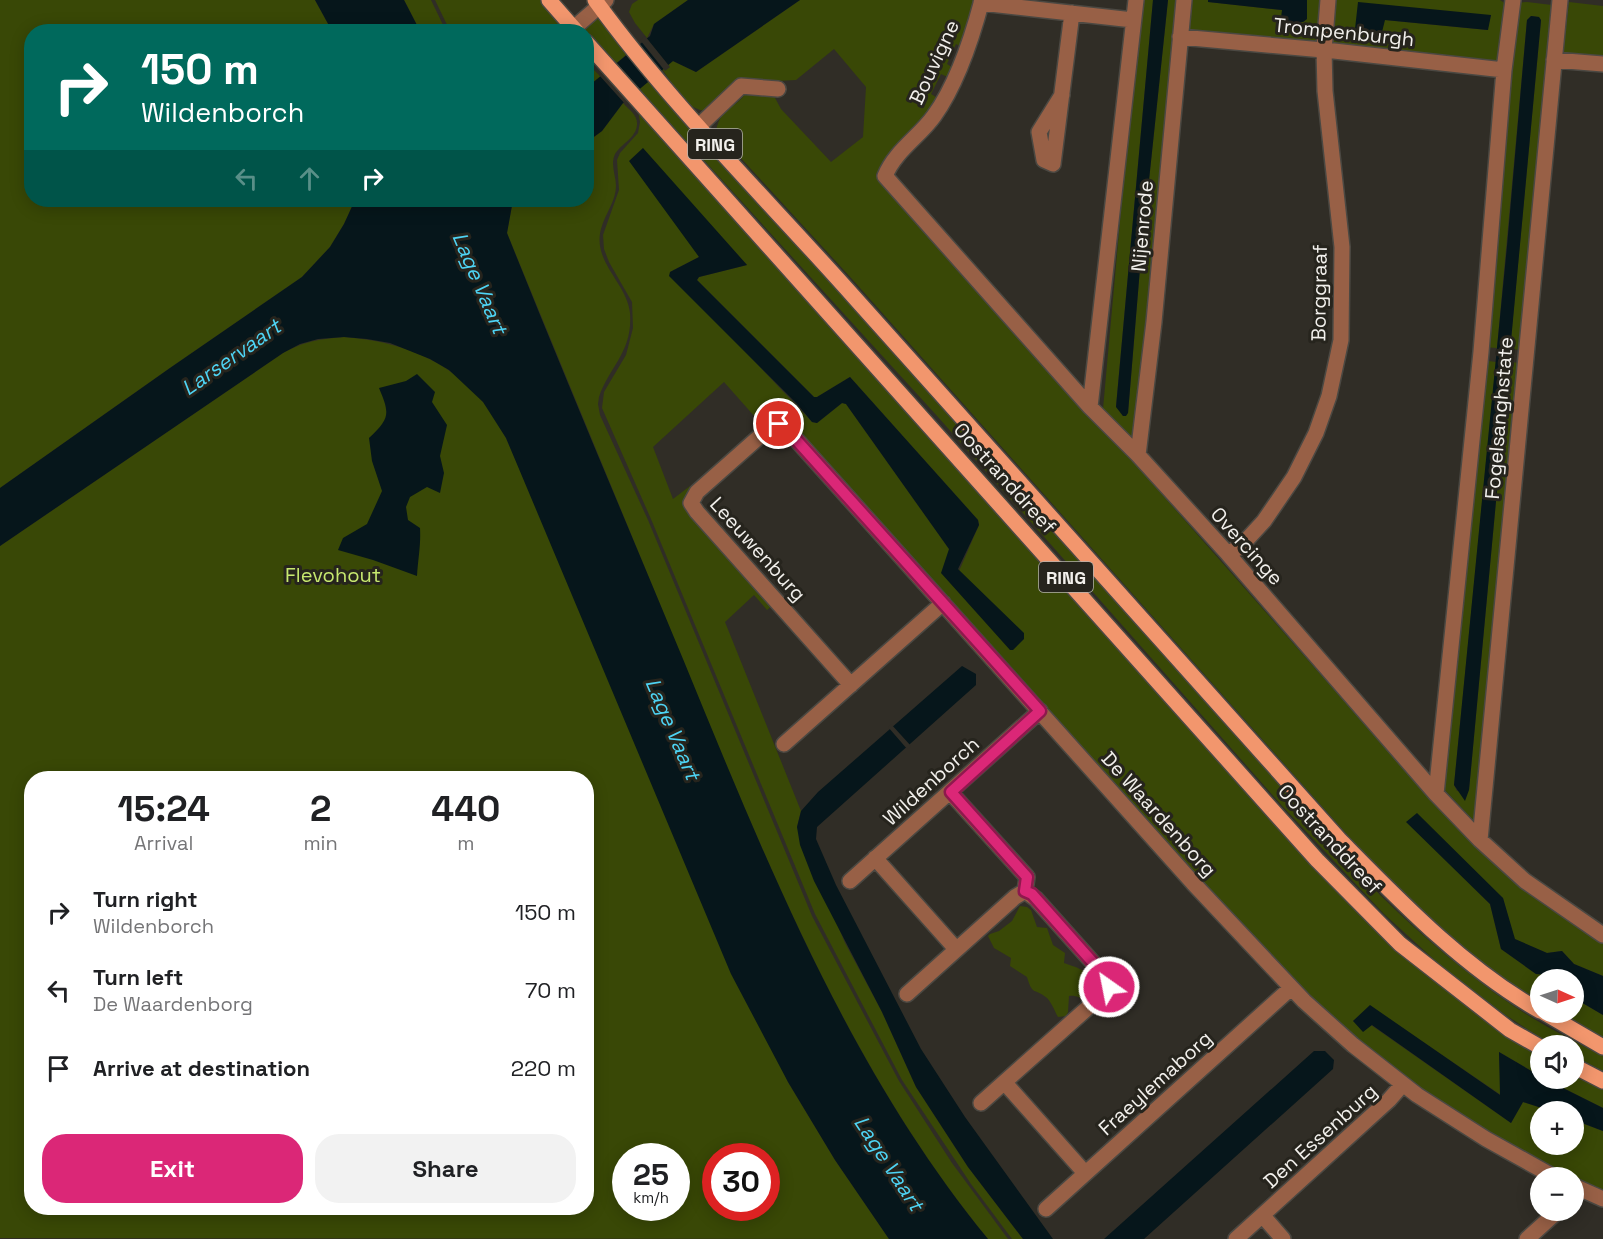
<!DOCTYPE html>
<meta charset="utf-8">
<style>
:root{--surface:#fff;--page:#f2f2f2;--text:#202124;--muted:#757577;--accent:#db2777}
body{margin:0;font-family:"Space Grotesk",sans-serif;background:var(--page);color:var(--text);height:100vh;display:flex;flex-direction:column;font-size:22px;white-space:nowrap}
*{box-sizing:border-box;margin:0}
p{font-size:20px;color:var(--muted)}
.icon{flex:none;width:33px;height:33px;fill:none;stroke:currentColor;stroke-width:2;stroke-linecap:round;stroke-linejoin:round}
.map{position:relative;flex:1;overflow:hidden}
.drawer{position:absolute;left:24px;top:771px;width:570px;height:444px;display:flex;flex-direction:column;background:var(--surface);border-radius:24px;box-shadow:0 3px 15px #0003}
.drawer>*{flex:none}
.top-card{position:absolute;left:24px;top:24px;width:570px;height:183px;border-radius:24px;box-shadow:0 3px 15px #0003;background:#00695c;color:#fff;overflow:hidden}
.needle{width:39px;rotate:93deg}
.fabs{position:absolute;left:1530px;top:969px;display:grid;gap:12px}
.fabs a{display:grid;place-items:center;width:54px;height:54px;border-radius:50%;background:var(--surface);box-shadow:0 3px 15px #0003;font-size:30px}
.speed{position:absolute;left:612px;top:1143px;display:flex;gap:12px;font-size:30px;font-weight:700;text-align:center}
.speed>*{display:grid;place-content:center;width:78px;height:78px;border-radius:50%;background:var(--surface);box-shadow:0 3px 15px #0003;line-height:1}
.speed small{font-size:15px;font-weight:400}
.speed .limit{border:9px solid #d22;background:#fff;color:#111}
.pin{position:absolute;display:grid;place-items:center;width:51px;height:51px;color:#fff;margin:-26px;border:3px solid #fff;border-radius:50%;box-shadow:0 2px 6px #0007}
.me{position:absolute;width:66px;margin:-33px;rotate:327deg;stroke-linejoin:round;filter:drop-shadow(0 0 4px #0008)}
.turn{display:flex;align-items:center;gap:21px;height:126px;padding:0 18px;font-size:27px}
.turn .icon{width:78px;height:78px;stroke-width:2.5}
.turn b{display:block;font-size:42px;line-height:51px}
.lanes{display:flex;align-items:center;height:57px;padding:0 18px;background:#0003;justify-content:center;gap:30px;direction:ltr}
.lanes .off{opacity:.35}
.eta{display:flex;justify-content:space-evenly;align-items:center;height:102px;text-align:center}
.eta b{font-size:36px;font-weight:800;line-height:42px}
.action{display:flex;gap:12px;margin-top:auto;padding:12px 18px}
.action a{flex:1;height:69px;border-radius:24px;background:var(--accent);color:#fff;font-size:24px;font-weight:800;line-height:69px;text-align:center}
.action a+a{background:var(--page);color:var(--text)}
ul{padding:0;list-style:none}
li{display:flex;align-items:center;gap:18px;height:78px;padding:0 18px}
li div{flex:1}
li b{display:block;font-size:22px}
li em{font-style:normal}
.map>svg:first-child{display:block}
.green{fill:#394806;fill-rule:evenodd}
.water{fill:#06161b}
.pier{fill:#302d26}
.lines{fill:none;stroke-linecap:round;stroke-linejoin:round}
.minor-casing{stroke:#4b4842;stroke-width:18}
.major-casing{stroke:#4b4842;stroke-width:18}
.minor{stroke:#986046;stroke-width:15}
.major{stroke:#f2966d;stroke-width:15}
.route-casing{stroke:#8e194d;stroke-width:15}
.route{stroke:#db2777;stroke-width:10}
.labels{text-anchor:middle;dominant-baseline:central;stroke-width:6;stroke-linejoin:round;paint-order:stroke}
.shield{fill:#26241d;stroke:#b5b3ae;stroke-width:1.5}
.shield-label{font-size:18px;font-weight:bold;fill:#f2f0ec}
.street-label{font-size:20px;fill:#f2f0ec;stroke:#26241d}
.park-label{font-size:20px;fill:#c7e86f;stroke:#26241d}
.water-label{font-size:21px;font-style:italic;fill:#4ed4f4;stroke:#26241d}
</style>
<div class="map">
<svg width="1603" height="1239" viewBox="0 0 1603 1239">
<rect width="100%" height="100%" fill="#302d26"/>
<path class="green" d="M 0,0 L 315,0 L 332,31 L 32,32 L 32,200 L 355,200 L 344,224 L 330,247 L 302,277 L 170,368 L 0,488 Z
M 404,0 L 431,0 L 446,31 L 420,31 Z
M 435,0 L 541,0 L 567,31 L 450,31 Z
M 638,0 L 688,0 L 654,24 L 647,38 L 635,23 L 629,12 L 632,4 Z
M 800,0 L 977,0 L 964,48 L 956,44 L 947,64 L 955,69 L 950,78 L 941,74 L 931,94 L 939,99 L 876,174 L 1078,399 L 1417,784 L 1462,831 L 1603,940 L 1603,976 L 1574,964 L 1562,951 L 1547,953 L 1514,939 L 1503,898 L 1407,822 L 1490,904 L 1501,949 L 1536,974 L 1551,975 L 1554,979 L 1540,980 L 1540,1004 L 1485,967 L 1428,919 L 1368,858 L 852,279 L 716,131 C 721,105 738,108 746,92 L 774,96 L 781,109 L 831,162 L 863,137 L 866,87 L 834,49 L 796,80 L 777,81 L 776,84 L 739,81 L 706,111 C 686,110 673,84 662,69 L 673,61 L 696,72 Z
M 1140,0 L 1153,0 L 1116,406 L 1123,416 L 1128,413 L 1141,256 L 1168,0 L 1179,0 L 1136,446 L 1103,409 Z
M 1189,0 L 1208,0 L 1209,2 L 1282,10 L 1285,22 L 1303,22 L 1307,19 L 1307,0 L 1323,0 L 1319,40 L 1316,45 L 1186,31 Z
M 1335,0 L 1500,0 L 1506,4 L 1501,60 L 1493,62 L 1329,44 ZM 1491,15 L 1487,30 L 1385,20 Z
M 1527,2 L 1552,5 L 1556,10 L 1522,350 L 1510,349 L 1541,21 L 1539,17 L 1531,16 L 1527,20 L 1497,348 L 1482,347 L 1517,3 Z
M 1569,2 L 1603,6 L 1603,58 L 1563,54 Z
M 600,17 L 628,53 L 616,64 L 584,28 Z
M 586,62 L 601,77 L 587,88 L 586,88 Z
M 649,81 L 1380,895 C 1422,936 1466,974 1515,1007 C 1542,1025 1573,1041 1603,1056 L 1603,1071 L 1574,1056 L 1574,1046 L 1552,1045 L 1504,1014 L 1440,965 L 1384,914 L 1284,808 L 938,417 L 639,89 Z
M 623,103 C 629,110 638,115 637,125 C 636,138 621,144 615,154 C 610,165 616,175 616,186 C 616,201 605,214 601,229 C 592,262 627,283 630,313 C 633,352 609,367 599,397 L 598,404 L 600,415 L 648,520 L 812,916 L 899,1081 L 952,1163 L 1008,1239 L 988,1239 C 853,1074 772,875 691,680 C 630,531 568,382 507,233 L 513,200 L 586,200 L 587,142 L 602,131 Z
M 638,111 L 1305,858 C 1378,935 1450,998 1540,1054 L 1540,1076 L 1499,1052 L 1501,1095 L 1370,1006 L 1353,1021 L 1371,1025 L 1511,1123 L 1523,1102 L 1551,1111 L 1540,1112 L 1540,1144 L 1574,1144 L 1574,1120 L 1603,1131 L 1603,1193 L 1574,1180 L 1574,1178 L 1568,1177 L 1544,1166 L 1508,1146 L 1400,1076 L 1301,991 L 785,419 L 776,416 L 763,426 L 724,382 L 653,447 L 673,499 L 690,486 L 693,489 L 689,493 L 684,501 L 773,605 L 767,610 L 754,595 L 725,622 L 801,811 L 797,827 L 845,943 L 882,1012 L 916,1087 L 968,1167 L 1023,1239 L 1012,1239 L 971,1184 L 902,1080 L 815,914 L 651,519 L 602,408 L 604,392 L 626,355 L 633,328 L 632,302 L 609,262 L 604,249 L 603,235 L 619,190 L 617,160 L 620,153 L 638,133 L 640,122 ZM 642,148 L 747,265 L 699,277 L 697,280 L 814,397 L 817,397 L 850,377 L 978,520 L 979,525 L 959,571 L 949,549 L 846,404 L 842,403 L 817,423 L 812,422 L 670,272 L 699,257 Z
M 344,337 C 398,341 449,359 484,403 C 492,413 499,426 506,438 L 788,1082 L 835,1160 L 889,1239 L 0,1238 L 0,546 L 283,353 C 305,341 320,339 344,337 ZM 32,778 L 586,778 L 586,1208 L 32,1208 ZM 626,1156 L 676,1156 L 676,1208 L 626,1208 ZM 716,1156 L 766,1156 L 766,1208 L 716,1208 Z
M 1481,360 L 1496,362 L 1454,785 L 1457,791 L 1469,790 L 1509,362 L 1521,363 L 1475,819 L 1474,821 L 1443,788 Z
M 1020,906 L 1027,907 L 1031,910 L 1037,927 L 1047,928 L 1053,945 L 1065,953 L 1064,963 C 1081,969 1095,972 1092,993 C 1081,1004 1080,994 1069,996 L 1068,1012 L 1066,1016 L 1058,1017 C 1055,1012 1052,1003 1047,998 C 1034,987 1033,997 1027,977 L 1010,966 L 1011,958 L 994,948 L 988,936 L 990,934 L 999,931 L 1012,921 Z
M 1574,998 L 1603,1015 L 1603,1040 L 1554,1013 L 1574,1012 Z
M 1574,1073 L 1603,1088 L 1603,1108 L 1545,1079 L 1574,1078 Z"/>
<path class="water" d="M 315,0 L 404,0 L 420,31 L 332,31 Z
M 688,0 L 800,0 L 696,72 L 673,61 L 623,103 L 602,131 L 587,142 L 586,88 L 650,36 L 654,24 Z
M 1153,0 L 1168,0 L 1141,256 L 1128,413 L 1126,416 L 1123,416 L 1116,407 Z
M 1208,0 L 1307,0 L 1307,19 L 1303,22 L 1285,22 L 1281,18 L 1282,10 L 1208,2 Z
M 1358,2 L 1491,15 L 1488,30 L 1385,20 L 1382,32 L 1355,29 Z
M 1531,16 L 1539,17 L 1541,20 L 1469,790 L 1465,801 L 1454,785 L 1507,246 L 1527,20 Z
M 643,148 L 747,265 L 699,277 L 697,280 L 814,397 L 817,397 L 850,377 L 978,520 L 979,525 L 958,569 L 1024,633 L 1024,639 L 1013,650 L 1010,650 L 941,573 L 949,549 L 846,404 L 842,403 L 817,423 L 812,422 L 798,405 L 669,276 L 670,272 L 699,257 L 629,161 Z
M 355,200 L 513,200 L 507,233 C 564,376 624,517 683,659 C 766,861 848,1068 988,1239 L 889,1239 L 835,1160 L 788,1082 L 731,974 L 506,438 L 483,402 L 449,370 L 430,359 L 390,343 L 367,339 L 344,337 L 318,339 L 300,344 L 283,353 L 0,546 L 0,488 L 170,368 L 302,277 L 330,247 L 344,224 Z
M 417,374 L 435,392 L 432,402 L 447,425 L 440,456 L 444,473 L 440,493 L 427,487 L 410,497 L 406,507 L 408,520 L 420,528 C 421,545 418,559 417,576 L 373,560 L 338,550 L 343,538 L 367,524 L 382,491 L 372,461 L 369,438 C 390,418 390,414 379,388 L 406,381 Z
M 962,666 L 976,674 L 976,685 L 817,827 L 816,839 L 836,885 L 921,1049 L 965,1117 L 1053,1239 L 1023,1239 L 968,1167 L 916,1087 L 882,1012 L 814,881 L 800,845 L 797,827 L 801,811 L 818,792 Z
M 1417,813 L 1503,898 L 1515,939 L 1547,953 L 1562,951 L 1574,964 L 1603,976 L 1603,1015 L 1574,998 L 1574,980 L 1554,979 L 1551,975 L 1536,974 L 1501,949 L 1490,904 L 1406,822 Z
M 1370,1005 L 1500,1095 L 1499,1052 L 1540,1076 L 1540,1078 L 1545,1079 L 1603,1108 L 1603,1131 L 1574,1120 L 1574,1112 L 1551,1111 L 1523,1102 L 1511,1123 L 1372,1025 L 1363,1032 L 1353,1021 Z
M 1314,1051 L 1325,1051 L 1334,1060 L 1333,1069 L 1144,1239 L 1104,1239 Z"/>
<path class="pier" d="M 645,36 L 670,67 L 665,71 L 640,40 Z
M 615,61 L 642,91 L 626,105 L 599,75 Z
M 891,724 L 911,746 L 908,750 L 888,727 Z"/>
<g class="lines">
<defs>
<path id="minor" d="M 982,0 C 972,38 957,84 934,116 C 919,137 895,151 885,176 L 1090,407 L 1138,455 L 1228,554 L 1436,794 L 1480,840 L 1525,881 L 1603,935
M 981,3 L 1133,20
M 574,28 L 606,0
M 1180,37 L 1334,51 L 1504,70
M 1554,60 L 1603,64
M 1062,95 L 1039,132 L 1044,160 L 1053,164 L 1072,13
M 699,126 L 741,86 L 778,89
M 1090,407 L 1136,0
M 1138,455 L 1154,322 L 1184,0
M 1228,554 L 1241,546 L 1264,521 L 1294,477 L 1316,433 L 1329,396 L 1341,340 L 1342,247 L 1325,91 L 1324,50 L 1328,0
M 851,685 L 697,512 L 691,503 L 697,492 L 768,429 L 777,424 L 785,427 L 1193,883 L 1304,1001 L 1353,1045 L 1417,1095 L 1486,1139 L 1556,1178
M 784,744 L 943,603
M 950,792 L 1027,877 L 1025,891
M 1436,794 L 1481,352 L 1504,70 L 1513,0
M 1480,840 L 1560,0
M 875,858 L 956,949
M 850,881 L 1040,711
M 907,994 L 1015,897 L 1025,891
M 1005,1083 L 1085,1173
M 981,1103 L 1101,996 L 1109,986 L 1104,975 L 1036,899 L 1025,891
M 1574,1186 L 1603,1199
M 1046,1209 L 1291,988
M 1263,1216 L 1283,1239
M 1236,1239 L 1389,1100 L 1403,1084
M 1527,1239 L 1559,1210"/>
<path id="major" d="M 549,0 L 577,32
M 595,0 C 672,106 767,199 854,297 C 1016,477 1177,658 1339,839 C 1401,902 1463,967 1540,1011
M 586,42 L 1317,860 L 1400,944 L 1510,1030 L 1540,1047
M 1543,1012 L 1603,1047
M 1574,1066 L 1603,1081"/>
</defs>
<use href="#minor" class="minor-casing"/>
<use href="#major" class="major-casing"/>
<use href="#minor" class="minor"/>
<use href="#major" class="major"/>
</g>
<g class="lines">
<defs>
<path id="route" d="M 779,424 L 791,434 L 1040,711 L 951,792 L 1027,877 L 1025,891 L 1032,894 L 1104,975 L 1109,982 L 1109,987"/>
</defs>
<use href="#route" class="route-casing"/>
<use href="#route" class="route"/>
</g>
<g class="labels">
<g class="shield">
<rect x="688" y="129" width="54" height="30" rx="4.5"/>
<rect x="1039" y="562" width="54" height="30" rx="4.5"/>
</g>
<g class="shield-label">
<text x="715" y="144">RING</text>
<text x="1066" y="577">RING</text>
</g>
<g class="street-label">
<text transform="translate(1344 32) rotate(6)">Trompenburgh</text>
<text transform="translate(934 62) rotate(-65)">Bouvigne</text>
<text transform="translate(1142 226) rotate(-85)">Nijenrode</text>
<text transform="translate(1319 293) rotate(-89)">Borggraaf</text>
<text transform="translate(1499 418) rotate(-85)">Fogelsanghstate</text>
<text transform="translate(1005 478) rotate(48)">Oostranddreef</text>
<text transform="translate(1247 546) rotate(48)">Overcinge</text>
<text transform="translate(758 549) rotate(48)">Leeuwenburg</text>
<text transform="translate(931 781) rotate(-42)">Wildenborch</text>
<text transform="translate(1159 814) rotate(48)">De Waardenborg</text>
<text transform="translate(1330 839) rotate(47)">Oostranddreef</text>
<text transform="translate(1155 1083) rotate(-42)">Fraeylemaborg</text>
<text transform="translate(1320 1136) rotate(-42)">Den Essenburg</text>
</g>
<g class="park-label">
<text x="333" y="575">Flevohout</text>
</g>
<g class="water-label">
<text transform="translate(480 283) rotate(67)">Lage Vaart</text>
<text transform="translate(231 357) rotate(-35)">Larservaart</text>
<text transform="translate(673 729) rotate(67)">Lage Vaart</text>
<text transform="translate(889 1163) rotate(57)">Lage Vaart</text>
</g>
</g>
</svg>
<div class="fabs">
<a><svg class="needle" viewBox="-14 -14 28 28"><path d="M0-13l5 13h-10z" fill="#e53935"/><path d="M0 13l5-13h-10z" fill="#757577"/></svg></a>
<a><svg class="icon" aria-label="sound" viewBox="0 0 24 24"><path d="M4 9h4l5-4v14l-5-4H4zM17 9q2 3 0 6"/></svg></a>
<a>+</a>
<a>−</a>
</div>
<div class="speed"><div>25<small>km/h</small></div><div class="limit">30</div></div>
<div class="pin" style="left:779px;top:424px;background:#d93025"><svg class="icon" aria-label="arrive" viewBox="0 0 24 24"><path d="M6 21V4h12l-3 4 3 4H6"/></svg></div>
<svg class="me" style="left:1109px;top:987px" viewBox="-20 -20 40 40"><circle r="17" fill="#db2777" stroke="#fff" stroke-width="3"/><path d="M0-11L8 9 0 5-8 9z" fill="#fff"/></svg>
<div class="top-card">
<div class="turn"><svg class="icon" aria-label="right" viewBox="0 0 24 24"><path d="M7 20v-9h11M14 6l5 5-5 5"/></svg><div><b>150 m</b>Wildenborch</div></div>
<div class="lanes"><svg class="icon off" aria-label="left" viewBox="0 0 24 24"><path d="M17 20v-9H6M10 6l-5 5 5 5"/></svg><svg class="icon off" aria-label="ahead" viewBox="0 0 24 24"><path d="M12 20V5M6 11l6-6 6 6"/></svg><svg class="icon" aria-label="right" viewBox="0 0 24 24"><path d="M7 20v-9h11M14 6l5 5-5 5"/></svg></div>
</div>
<section class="drawer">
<div class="eta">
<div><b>15:24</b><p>Arrival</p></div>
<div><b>2</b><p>min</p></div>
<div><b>440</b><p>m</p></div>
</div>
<ul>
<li><svg class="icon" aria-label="right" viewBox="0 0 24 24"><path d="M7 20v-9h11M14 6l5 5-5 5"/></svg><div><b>Turn right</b><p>Wildenborch</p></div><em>150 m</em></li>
<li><svg class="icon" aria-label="left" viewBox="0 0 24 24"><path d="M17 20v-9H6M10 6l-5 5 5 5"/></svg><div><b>Turn left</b><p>De Waardenborg</p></div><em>70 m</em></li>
<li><svg class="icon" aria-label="arrive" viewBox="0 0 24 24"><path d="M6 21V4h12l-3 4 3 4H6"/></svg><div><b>Arrive at destination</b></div><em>220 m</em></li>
</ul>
<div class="action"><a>Exit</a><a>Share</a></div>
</section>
</div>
